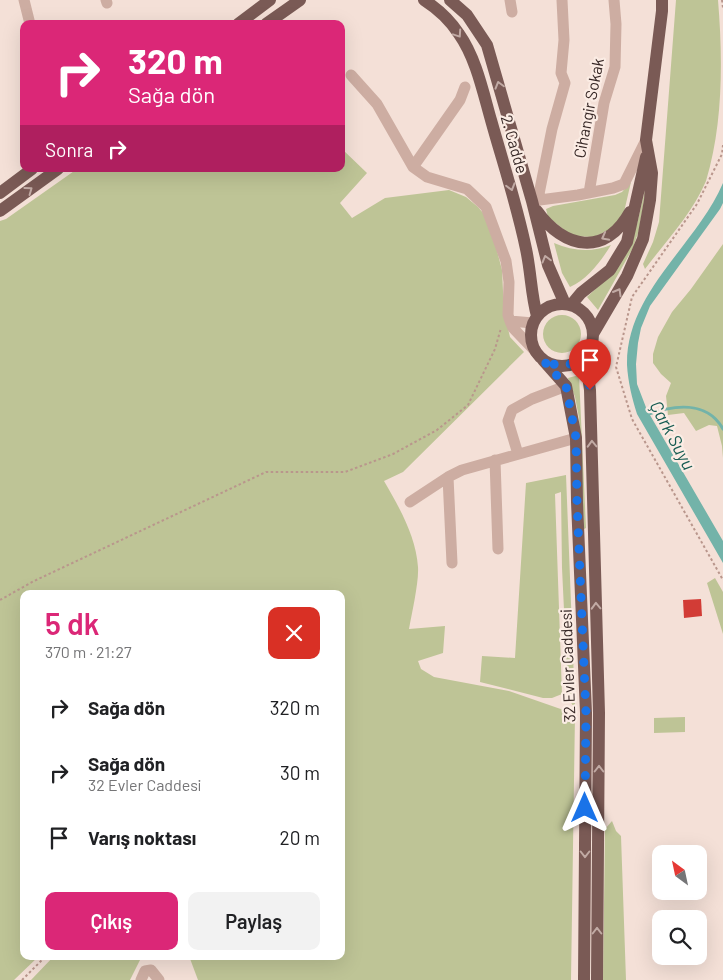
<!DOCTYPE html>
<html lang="tr">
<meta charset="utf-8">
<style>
:root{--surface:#fff;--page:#f2f2f2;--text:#202124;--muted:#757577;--accent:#db2777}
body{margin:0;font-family:Barlow,sans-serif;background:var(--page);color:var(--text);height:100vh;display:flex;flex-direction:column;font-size:19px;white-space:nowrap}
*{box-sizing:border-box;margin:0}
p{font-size:16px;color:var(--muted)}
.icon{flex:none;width:28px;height:28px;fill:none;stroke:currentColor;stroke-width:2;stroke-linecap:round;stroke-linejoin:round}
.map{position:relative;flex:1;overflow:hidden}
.details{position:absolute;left:20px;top:590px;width:325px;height:370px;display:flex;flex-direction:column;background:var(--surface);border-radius:10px;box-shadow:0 5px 20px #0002}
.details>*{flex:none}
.banner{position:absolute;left:20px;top:20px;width:325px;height:152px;border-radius:10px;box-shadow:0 5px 20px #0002;background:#db2777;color:#fff;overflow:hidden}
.needle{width:32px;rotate:327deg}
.tools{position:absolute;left:652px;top:845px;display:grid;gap:10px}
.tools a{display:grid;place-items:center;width:55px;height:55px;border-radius:10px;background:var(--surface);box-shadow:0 5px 20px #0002;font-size:25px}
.pin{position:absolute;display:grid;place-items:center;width:42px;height:42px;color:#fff;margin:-51px -21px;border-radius:50% 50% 50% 0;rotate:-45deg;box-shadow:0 0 5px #0007}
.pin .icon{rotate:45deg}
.me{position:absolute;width:55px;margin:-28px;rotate:0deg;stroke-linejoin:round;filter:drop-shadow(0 0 4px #0008)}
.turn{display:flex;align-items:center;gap:18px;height:105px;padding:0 25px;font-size:22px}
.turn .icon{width:65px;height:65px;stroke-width:2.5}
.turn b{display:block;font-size:35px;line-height:42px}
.then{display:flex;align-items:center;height:48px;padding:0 25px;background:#0003;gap:10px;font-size:19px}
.round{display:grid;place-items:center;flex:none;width:52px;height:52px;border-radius:10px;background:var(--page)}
.head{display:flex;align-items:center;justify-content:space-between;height:85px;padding:0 25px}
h1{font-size:30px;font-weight:600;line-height:38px;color:var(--accent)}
.action{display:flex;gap:10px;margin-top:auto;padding:10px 25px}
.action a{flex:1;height:58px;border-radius:10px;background:var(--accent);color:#fff;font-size:20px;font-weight:600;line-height:58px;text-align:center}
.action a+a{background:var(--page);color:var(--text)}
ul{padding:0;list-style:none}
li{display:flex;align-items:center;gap:15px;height:65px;padding:0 25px}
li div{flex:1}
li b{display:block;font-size:19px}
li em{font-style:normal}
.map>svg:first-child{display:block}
.green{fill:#bec496}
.water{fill:#73b3a9}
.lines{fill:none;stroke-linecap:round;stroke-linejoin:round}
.stream{stroke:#73b3a9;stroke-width:3}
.building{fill:#d23c36}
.path{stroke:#b9968c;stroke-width:2;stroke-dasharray:2.5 2.5;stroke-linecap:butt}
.minor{stroke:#cdada2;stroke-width:11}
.major{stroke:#7a5a55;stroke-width:12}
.oneway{stroke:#c1aaa4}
.route{stroke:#1a73e8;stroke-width:9;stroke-dasharray:0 16.2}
.labels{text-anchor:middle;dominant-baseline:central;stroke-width:4.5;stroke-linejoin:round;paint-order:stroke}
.street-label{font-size:16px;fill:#362725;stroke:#fbece4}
.water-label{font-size:18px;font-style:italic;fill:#175c52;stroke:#fbece4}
</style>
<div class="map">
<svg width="723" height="980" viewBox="0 0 723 980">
<rect width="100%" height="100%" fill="#f4e0d7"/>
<path class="green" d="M 676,0 L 718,0 C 723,60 723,125 706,181 C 692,214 666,241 645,269 L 643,264 L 653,242 L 659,222 Z
M 341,148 L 367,173 L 340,203 L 352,218 L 385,198 L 449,190 L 466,197 L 478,207 L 489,220 L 502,270 L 504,312 L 510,337 L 524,352 L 403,472 L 384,481 C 399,507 416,536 418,567 C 419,582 412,612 409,629 L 445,626 L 443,653 L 418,661 L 421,669 L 434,677 L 509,691 L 575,714 L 571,980 L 198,980 L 189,956 L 341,956 L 341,594 L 24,594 L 24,956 L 39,956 L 14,980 L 0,980 L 0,221 L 6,219 L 77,169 L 341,169 Z
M 631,182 L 624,212 L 613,228 L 594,237 L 572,236 L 548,217 L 546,209 L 553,206 L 615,195 L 622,192 Z
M 646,189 L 639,230 L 633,248 L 598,310 L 587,297 L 604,281 L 637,224 L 645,190 Z
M 554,243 C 573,251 591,253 611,245 C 601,261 588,279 570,287 L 562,273 Z
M 723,244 L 723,458 L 722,446 L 717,426 L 709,425 L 696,431 L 684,413 L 668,415 L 666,396 L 671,383 L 661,374 L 653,363 L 653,354 L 658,337 L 672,312 L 691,289 Z
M543 334a19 19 0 1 1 38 0a19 19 0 1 1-38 0Z
M 579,375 L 586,528 L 584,529 L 579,418 L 575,397 L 568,378 Z
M 566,475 L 575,706 L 574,707 L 569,700 L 568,694 L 562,568 L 561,492 L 555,494 L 562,694 L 552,698 L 543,698 L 480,682 L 482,656 L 515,658 L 526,483 Z
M 715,578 L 723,592 L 723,634 L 707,583 Z
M 685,717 L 685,732 L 654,733 L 654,718 Z
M 612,821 L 616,831 L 621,836 L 626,980 L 603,980 L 605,829 Z
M 54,956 L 142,956 L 130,980 L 31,980 Z"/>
<path class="water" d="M 723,183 L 723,203 L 720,209 L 650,306 L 641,328 L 638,343 L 636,364 L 637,384 L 647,410 L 723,541 L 723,563 L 637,414 C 632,398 628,382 627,365 C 626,292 696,246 723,183 Z"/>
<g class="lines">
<path class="stream" d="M 646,415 C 673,405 707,400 723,429"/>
</g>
<path class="building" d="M 701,599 L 702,616 L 684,618 L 683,600 Z"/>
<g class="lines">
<path class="path" d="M 722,0 L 723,8
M 723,145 L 722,154 L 697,204 L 632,297 L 616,367 L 632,419 L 723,580
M 0,600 L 34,581 L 266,472 L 345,472 L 393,454 L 437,430 L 468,405 L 495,349 L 501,328
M 22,980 L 46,956"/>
<path class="minor" d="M 24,0 L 30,24
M 106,0 L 107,3
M 510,0 L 512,12
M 351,75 L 377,104 L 413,167 L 427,177 L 467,189 L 486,207 L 506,261 L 509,282 L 508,315 L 510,321 L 533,323
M 413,167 L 460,100 L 465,87
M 589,193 L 604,103 L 615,67 L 616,24 L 614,0
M 538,199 L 552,129 L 565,83 L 561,73 L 564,40 L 562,0
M 532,201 L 578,195 L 613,188 L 624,184 L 646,140
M 510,321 L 513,328 L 536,352
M 518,454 L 508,421 L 512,410 L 532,399 L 566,386
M 495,460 L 498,549
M 448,477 L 452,563
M 410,502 L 448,477 L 462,470 L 576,438
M 141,980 L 145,971 L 151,970 L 159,980"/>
<path class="major" d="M 424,0 C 438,9 450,20 459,34 C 476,58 483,92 491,120 C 503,163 517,205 526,249 C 531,272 531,294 537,316
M 450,0 L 467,15 L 487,45 L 532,201 L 548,265 L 565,304
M 238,24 L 270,0
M 266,24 L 300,0
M 0,193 L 32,169
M 0,211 L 58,169
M 537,211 C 564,249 605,257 630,212
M531 335a31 31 0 1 1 62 0a31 31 0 1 1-62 0Z
M 571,305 L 581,293 L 610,270 L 627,242 L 646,157
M 593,334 L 627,276 L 643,239 L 650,200 L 652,173 L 646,140 L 662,11 L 662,0
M 585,355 L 590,390 L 599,713 L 597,980
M 543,360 L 566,386 L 576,438 L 577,502 L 586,713 L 584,980"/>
</g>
<defs><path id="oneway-chevron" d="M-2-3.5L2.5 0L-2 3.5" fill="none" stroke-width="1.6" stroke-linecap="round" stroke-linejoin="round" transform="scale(1.25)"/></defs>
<g class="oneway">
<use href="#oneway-chevron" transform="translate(458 34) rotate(56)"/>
<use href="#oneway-chevron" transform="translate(499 85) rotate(-106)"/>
<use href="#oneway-chevron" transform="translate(511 187) rotate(74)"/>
<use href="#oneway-chevron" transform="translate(29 190) rotate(-36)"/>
<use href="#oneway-chevron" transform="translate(605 237) rotate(152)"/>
<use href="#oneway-chevron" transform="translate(546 259) rotate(-105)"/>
<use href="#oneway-chevron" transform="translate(618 292) rotate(-60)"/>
<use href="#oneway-chevron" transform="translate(592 444) rotate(-92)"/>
<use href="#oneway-chevron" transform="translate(596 606) rotate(-92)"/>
<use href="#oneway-chevron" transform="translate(599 769) rotate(-90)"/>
<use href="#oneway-chevron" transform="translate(585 854) rotate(90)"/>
<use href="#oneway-chevron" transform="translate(597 931) rotate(-90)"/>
</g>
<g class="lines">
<path class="route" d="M 585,808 L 586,713 L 577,502 L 576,438 L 566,386 L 543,360 C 559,368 572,367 586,355 L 590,390"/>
</g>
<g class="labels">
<g class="street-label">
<text transform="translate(588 108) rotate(-79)">Cihangir Sokak</text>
<text transform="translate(515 144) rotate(74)">2. Cadde</text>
<text transform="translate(567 666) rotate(-92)">32 Evler Caddesi</text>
</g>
<g class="water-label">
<text transform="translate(673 435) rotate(62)">Çark Suyu</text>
</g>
</g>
</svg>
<div class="tools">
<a><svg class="needle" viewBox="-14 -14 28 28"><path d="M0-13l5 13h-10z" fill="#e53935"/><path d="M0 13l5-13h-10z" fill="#757577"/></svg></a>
<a><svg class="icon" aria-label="search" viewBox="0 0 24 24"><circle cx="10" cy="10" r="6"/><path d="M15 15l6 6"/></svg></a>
</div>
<div class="pin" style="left:590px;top:390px;background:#d93025"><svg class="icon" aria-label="arrive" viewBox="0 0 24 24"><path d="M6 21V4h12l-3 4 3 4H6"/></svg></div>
<svg class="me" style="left:585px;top:808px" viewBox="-20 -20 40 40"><path d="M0-17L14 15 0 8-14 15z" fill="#1a73e8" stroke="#fff" stroke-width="4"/></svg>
<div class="banner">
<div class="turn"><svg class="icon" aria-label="right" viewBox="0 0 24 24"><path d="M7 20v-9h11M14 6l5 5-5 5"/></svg><div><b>320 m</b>Sağa dön</div></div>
<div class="then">Sonra<svg class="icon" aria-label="right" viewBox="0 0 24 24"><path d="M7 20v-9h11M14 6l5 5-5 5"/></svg></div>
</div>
<section class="details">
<div class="head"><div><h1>5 dk</h1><p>370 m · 21:27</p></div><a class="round" style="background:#d93025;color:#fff"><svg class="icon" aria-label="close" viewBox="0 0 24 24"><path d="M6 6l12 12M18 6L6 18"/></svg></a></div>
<ul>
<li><svg class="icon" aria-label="right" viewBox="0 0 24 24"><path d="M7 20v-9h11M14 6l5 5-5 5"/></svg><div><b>Sağa dön</b></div><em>320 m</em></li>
<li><svg class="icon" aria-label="right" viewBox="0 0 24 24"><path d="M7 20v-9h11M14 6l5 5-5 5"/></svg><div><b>Sağa dön</b><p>32 Evler Caddesi</p></div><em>30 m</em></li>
<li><svg class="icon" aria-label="arrive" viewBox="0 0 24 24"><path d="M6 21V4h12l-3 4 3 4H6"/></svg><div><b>Varış noktası</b></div><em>20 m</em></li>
</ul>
<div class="action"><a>Çıkış</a><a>Paylaş</a></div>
</section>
</div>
